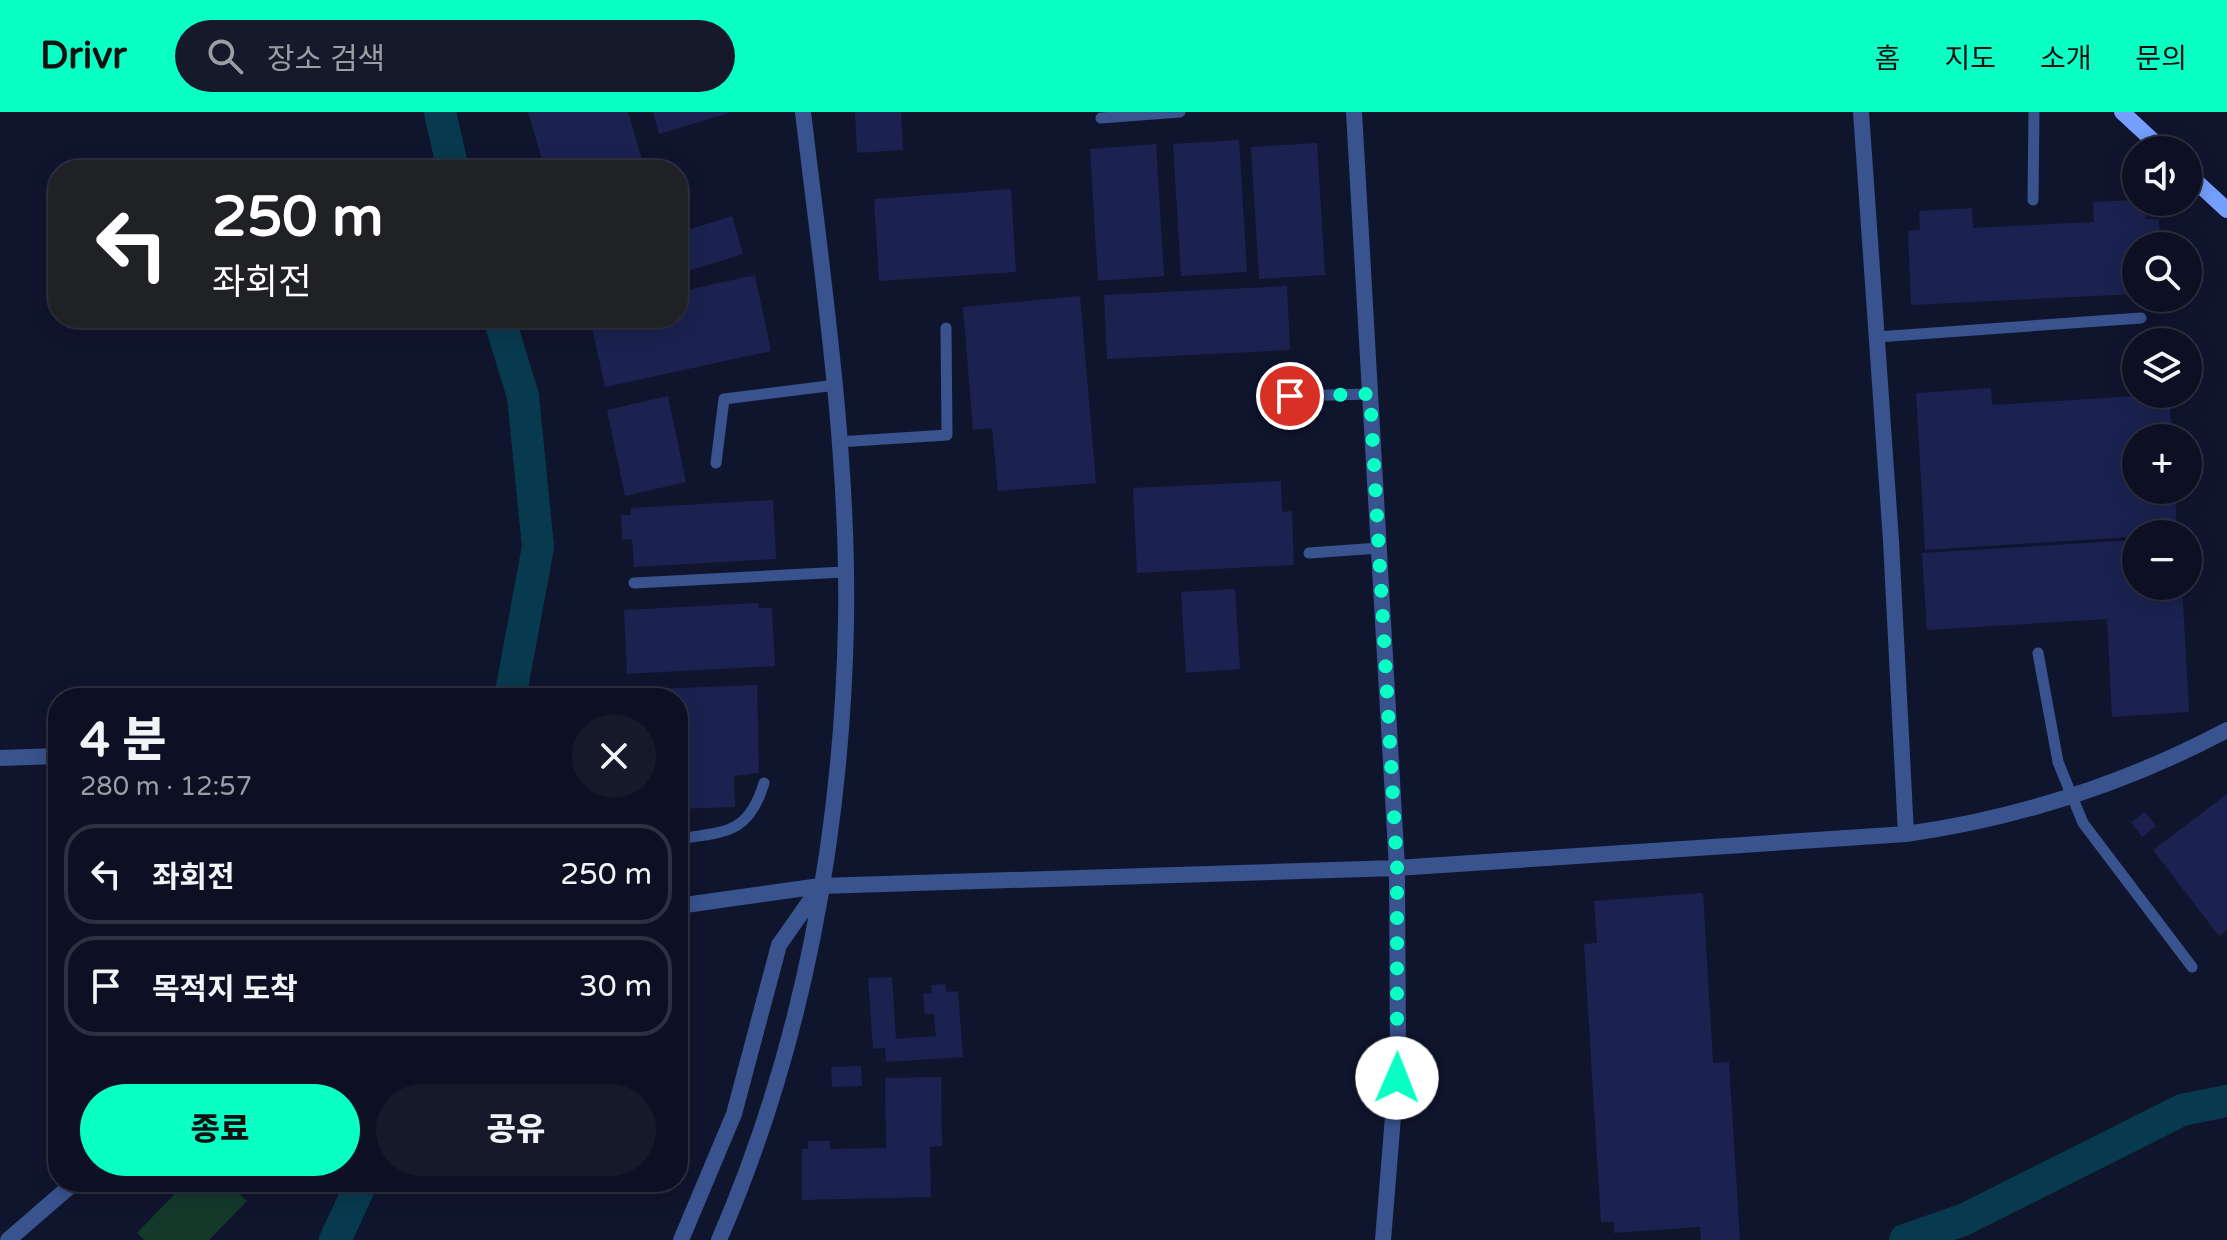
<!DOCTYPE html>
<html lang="ko">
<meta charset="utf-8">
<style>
:root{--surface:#0c1022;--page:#15192a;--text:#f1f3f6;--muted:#9a9da5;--line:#2c3040;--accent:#0affc5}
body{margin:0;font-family:"Varela Round","Noto Sans KR",sans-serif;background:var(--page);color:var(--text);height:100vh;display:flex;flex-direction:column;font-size:30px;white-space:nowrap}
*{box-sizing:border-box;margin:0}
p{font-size:26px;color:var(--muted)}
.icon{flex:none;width:44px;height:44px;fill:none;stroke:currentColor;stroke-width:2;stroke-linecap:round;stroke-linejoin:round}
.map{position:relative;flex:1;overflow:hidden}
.details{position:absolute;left:48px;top:576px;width:640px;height:504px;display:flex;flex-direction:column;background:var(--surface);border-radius:32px;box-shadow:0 4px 20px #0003,0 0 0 2px var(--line)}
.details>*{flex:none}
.banner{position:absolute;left:48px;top:48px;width:640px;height:168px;border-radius:32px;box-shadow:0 4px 20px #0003,0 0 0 2px var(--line);background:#202124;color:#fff;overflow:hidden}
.buttons{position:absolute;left:2122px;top:24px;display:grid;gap:16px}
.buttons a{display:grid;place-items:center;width:80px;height:80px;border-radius:50%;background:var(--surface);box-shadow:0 4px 20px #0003,0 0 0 2px var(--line);font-size:40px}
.pin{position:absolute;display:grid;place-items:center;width:68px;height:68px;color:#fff;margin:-34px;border:4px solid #fff;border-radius:50%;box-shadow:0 2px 8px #0007}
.me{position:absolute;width:88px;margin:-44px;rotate:1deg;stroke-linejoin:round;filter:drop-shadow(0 0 6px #0008)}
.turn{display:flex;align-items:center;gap:28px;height:168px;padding:0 32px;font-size:36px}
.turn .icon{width:104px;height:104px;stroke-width:2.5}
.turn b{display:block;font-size:56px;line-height:68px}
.round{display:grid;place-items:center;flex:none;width:84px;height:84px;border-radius:42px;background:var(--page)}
.summary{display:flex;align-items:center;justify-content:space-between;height:136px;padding:0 32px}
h1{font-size:48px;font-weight:800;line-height:60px}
.button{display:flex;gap:16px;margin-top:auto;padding:16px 32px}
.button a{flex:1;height:92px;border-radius:48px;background:var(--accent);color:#111;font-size:32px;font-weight:800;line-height:92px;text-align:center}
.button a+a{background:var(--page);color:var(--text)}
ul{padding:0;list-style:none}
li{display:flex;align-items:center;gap:24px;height:100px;margin:0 16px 12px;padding:0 16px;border:4px solid var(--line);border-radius:32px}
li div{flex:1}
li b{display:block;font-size:30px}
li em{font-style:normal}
header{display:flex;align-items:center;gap:48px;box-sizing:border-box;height:112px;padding:0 40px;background:var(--accent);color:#111}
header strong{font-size:38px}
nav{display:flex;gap:44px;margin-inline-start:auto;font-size:28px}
.search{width:560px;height:72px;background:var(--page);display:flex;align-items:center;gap:20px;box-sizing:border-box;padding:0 28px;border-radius:44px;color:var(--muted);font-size:30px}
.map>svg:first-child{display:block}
.green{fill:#13392b}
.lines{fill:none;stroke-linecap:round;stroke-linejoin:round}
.river{stroke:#083a4f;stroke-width:32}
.building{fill:#1b2250}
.lane{stroke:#39538f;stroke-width:11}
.street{stroke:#39538f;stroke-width:16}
.secondary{stroke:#75a0ff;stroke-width:16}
.route{stroke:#0affc5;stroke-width:14;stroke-dasharray:0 25.2}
</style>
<header>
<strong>Drivr</strong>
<div class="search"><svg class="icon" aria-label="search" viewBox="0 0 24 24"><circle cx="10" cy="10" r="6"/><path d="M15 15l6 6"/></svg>장소 검색</div>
<nav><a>홈</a><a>지도</a><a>소개</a><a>문의</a></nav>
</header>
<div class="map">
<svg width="2227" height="1128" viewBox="0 0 2227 1128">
<rect width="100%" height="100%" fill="#10152e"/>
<path class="green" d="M 186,1070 L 227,1070 L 247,1089 L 209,1128 L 144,1128 L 137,1121 Z"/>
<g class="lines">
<path class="river" d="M 440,0 L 453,58
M 499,206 L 523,284 L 538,435 L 510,586
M 335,1128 L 362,1070
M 1905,1128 L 1963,1108 L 2182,998 L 2227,989"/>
</g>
<path class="building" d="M 528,0 L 628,0 L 645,58 L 545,58 Z
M 653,0 L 729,0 L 729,1 L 659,22 Z
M 855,0 L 901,0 L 903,38 L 857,41 Z
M 1239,28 L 1247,160 L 1181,164 L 1173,32 Z
M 1317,31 L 1325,163 L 1259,167 L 1251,35 Z
M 1156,32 L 1164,164 L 1098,169 L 1090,37 Z
M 1011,77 L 1016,160 L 879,169 L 874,87 Z
M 2136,88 L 2146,90 L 2146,107 L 2159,107 L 2160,134 L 2136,134 L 2136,182 L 1911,193 L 1908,119 L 1920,118 L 1919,99 L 1972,96 L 1973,116 L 2094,110 L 2093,90 Z
M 732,104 L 743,142 L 678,162 L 678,121 Z
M 755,163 L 771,239 L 605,275 L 590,206 L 678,206 L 678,180 Z
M 1287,174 L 1290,238 L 1107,247 L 1104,183 Z
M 1080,184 L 1096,371 L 998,379 L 992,316 L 973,318 L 963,195 Z
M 1991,276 L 1992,293 L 2169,282 L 2172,326 L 2136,326 L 2136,378 L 2175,378 L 2177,422 L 1925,438 L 1916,281 Z
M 668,284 L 686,370 L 625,384 L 607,298 Z
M 1281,369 L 1282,400 L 1292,399 L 1294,453 L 1137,461 L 1133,376 Z
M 773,388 L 776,447 L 634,455 L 632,427 L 622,428 L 621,403 L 631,403 L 631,396 Z
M 2136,428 L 2136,474 L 2182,474 L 2189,600 L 2112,605 L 2107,507 L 1927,518 L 1922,441 Z
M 1235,477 L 1240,557 L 1186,561 L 1181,480 Z
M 758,491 L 759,496 L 772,496 L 775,554 L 627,562 L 624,498 Z
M 757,573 L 759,661 L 734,664 L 735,695 L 678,697 L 678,586 L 599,586 L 599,579 Z
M 2227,682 L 2227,818 L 2219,824 L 2153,738 Z
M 2145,700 L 2156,714 L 2142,725 L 2131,710 Z
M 1703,781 L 1713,951 L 1729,950 L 1740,1128 L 1701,1128 L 1700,1115 L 1614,1121 L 1614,1110 L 1601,1110 L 1584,832 L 1597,831 L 1594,789 Z
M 892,865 L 896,927 L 936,924 L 934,902 L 925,902 L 923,882 L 932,881 L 931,873 L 945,872 L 946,880 L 958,879 L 963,945 L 886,950 L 885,936 L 873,937 L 868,866 Z
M 861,954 L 862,974 L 832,975 L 831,955 Z
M 941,965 L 942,1034 L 930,1035 L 931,1085 L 802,1088 L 802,1037 L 808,1037 L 808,1029 L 830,1029 L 830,1037 L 886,1036 L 885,966 Z"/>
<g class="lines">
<path class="lane" d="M 1101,6 L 1180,0
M 2033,88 L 2034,0
M 1877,225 L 2141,206
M 1290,284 L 1370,282
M 838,330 L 947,323 L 946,216
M 716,351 L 724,287 L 836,273
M 1309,441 L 1379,436
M 634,471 L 844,460
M 2038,541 L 2058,650 L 2083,711 L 2192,855
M 678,727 C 725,720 749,722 764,671"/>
<path class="street" d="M 1354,0 L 1397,756 L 1398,943 L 1383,1128
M 1861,0 L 1891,429 L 1906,722
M 0,646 L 58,644
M 678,794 L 820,774 L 1397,756 L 1906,722 C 2020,706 2125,672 2227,618
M 8,1128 L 75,1070
M 681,1128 L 734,1002 L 779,833 L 819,776
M 719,1128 C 803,935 842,721 846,511 C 849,341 823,169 803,0"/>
<path class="secondary" d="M 2122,0 L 2163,38
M 2188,62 L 2227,98"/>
</g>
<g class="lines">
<path class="route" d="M 1290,284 L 1370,282 L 1397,756 L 1397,966"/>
</g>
</svg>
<div class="buttons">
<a><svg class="icon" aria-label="sound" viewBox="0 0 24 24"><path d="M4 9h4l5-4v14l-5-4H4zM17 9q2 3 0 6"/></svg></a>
<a><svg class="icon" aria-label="search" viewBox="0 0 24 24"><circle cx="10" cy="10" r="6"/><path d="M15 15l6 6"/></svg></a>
<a><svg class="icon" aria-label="layers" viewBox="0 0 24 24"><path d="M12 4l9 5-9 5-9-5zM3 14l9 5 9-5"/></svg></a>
<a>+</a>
<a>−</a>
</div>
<div class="pin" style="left:1290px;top:284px;background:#d93025"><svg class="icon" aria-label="arrive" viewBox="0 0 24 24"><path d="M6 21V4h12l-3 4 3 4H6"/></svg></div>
<svg class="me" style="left:1397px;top:966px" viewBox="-20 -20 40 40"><circle r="19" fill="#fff"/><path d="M0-13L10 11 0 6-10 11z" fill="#0affc5"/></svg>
<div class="banner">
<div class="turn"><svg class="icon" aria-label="left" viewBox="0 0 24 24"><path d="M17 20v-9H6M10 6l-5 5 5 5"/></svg><div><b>250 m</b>좌회전</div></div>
</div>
<section class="details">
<div class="summary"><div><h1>4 분</h1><p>280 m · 12:57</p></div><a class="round"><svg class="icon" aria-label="close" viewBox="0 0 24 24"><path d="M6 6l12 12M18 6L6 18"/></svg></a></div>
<ul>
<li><svg class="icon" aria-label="left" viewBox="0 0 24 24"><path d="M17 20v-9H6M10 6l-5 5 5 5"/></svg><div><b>좌회전</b></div><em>250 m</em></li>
<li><svg class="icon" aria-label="arrive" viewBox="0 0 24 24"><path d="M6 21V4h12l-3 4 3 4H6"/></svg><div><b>목적지 도착</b></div><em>30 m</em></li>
</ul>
<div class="button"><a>종료</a><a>공유</a></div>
</section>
</div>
